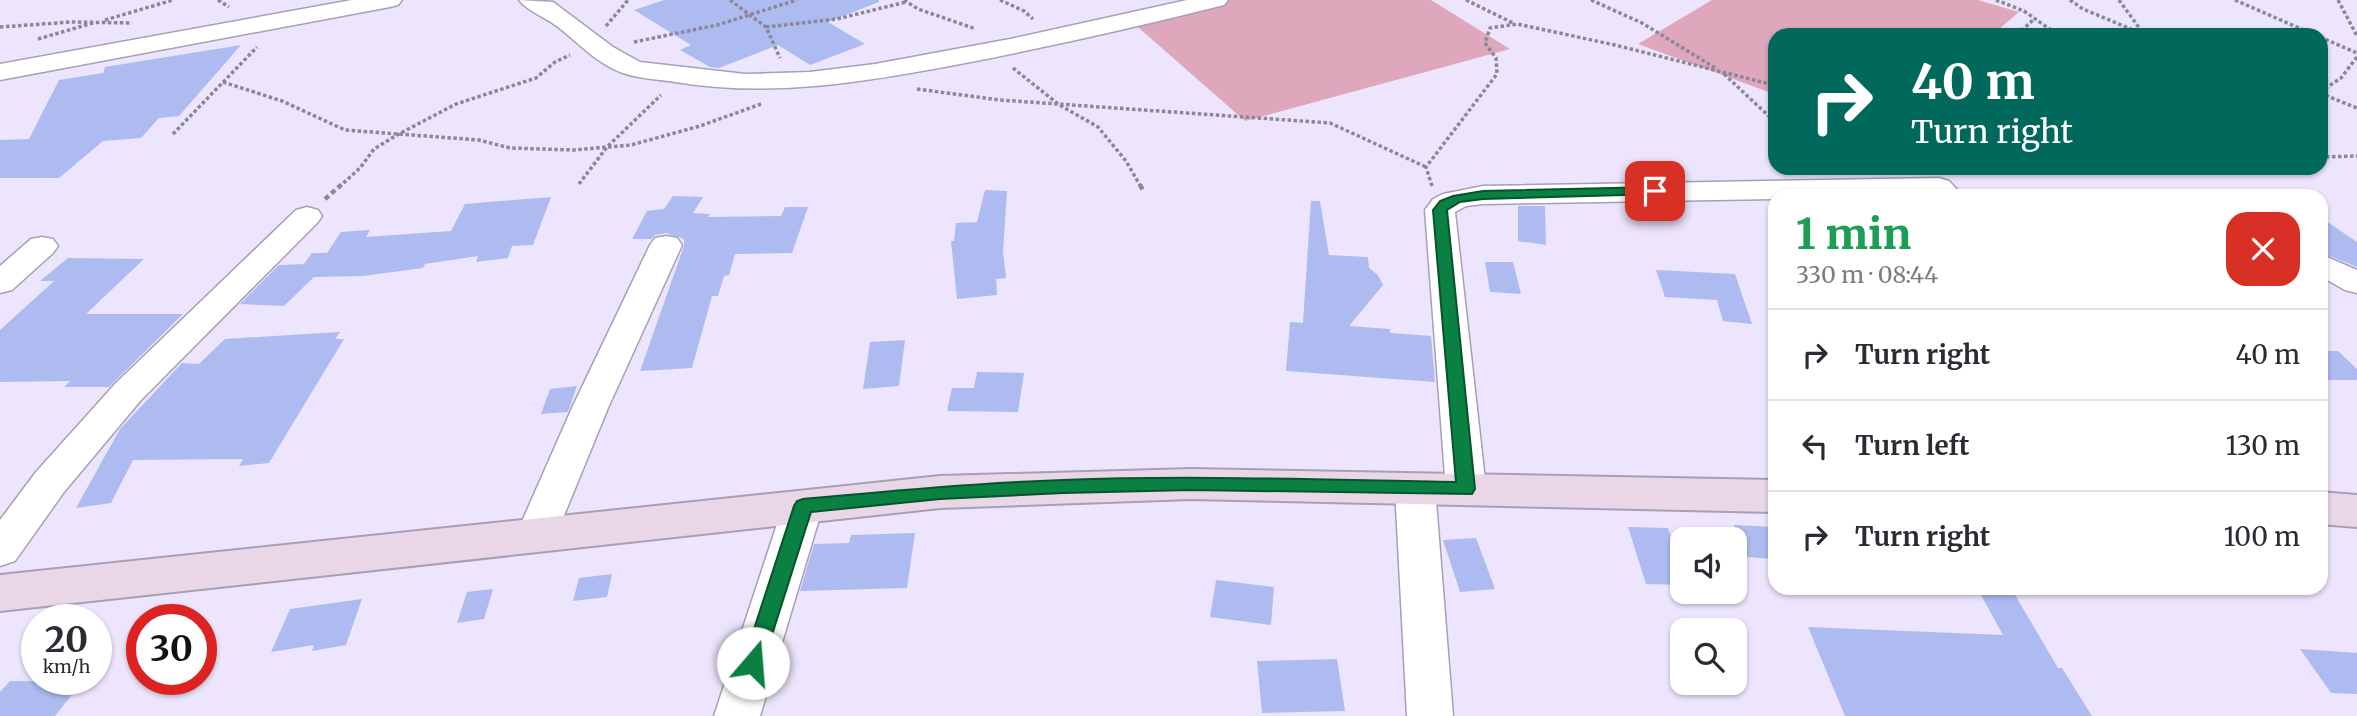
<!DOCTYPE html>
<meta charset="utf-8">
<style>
:root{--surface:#fff;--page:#f2f2f3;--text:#2b2b33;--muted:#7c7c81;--line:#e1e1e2}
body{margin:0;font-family:Merriweather,serif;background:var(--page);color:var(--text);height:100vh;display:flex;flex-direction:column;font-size:26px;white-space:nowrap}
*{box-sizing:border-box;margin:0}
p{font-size:23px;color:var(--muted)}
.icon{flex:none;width:38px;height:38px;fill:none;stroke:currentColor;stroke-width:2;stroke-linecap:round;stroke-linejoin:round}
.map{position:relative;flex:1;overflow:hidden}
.side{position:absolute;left:1768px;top:189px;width:560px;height:406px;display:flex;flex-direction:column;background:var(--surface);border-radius:21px;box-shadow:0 2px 5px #0004}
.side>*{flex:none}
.top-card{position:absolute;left:1768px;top:28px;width:560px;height:147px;border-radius:21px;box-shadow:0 2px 5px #0004;background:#00695c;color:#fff;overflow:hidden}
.buttons{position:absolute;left:1670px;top:527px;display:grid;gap:14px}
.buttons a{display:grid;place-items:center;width:77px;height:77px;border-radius:14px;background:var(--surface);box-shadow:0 2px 5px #0004;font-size:35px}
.speed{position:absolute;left:21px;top:604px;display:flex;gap:14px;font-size:35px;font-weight:700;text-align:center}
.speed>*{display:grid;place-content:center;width:91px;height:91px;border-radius:50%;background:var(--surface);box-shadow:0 2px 5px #0004;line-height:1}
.speed small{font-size:18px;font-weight:400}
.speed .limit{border:10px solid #d22;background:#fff;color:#111}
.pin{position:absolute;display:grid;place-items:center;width:60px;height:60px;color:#fff;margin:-30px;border-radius:14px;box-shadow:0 4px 10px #0006}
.me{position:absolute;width:77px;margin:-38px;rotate:18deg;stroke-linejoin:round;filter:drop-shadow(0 0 5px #0008)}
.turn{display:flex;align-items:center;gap:24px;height:147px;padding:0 28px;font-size:32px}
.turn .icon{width:91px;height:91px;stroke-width:2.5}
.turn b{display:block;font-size:49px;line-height:60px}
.round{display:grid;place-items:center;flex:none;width:74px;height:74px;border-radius:21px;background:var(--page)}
.overview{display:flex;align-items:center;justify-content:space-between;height:119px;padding:0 28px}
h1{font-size:42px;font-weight:800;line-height:52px;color:#1e9e55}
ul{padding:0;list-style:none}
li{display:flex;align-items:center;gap:21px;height:91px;padding:0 28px;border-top:2px solid var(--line)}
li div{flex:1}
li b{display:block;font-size:26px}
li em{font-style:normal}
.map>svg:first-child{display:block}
.green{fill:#dfa7bc}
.building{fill:#aebbf1}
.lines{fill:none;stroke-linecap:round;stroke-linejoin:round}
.street-casing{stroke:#a69fb6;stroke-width:3}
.secondary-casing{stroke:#a69fb6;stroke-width:4}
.path-far1{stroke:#8c8798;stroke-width:3.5;stroke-dasharray:3.5 2.5;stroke-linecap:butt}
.path{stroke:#8c8798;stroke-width:4.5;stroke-dasharray:5 3.5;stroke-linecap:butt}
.street{fill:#fff;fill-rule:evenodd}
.secondary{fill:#e9d7e8;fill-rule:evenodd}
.route{fill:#0b8043;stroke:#07532c;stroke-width:2}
</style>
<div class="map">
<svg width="2357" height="716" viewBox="0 0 2357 716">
<rect width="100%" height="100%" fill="#ece5fd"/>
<path class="green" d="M 1223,0 L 1431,0 L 1510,49 L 1245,121 L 1131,21 Z
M 1712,0 L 1978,0 L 2019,12 L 1992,35 L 1774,35 L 1774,94 L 1638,44 Z"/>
<path class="building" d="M 664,0 L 879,0 L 879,2 L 828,22 L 865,44 L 810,65 L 778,45 L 719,68 L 710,67 L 680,50 L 691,45 L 634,10 Z
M 241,45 L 179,116 L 159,118 L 141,138 L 103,141 L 59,178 L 0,178 L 0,140 L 29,139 L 59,80 L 103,73 L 105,67 Z
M 985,190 L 1007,191 L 1003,252 L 1006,278 L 996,279 L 997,295 L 957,299 L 951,241 L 954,241 L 956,223 L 977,222 Z
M 673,196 L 703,197 L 693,213 L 710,214 L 708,217 L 781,216 L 785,207 L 808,207 L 792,253 L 735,254 L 729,275 L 724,276 L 718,296 L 712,296 L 692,368 L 640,371 L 684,246 L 684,239 L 666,233 L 655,235 L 651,239 L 632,239 L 647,211 L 664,209 Z
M 551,197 L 533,245 L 512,246 L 508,258 L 476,262 L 478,256 L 425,264 L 423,268 L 363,276 L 314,277 L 284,306 L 240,304 L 279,265 L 304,264 L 312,253 L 327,253 L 341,232 L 370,230 L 366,237 L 451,231 L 465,204 Z
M 1311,201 L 1320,201 L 1329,255 L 1368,257 L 1369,268 L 1378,275 L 1383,285 L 1349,326 L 1390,329 L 1390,333 L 1431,336 L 1435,382 L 1286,371 L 1290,322 L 1303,323 Z
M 1518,206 L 1545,206 L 1546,245 L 1518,241 Z
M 2320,217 L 2357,242 L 2357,267 L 2320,252 Z
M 68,258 L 144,259 L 86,314 L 183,314 L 109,387 L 64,387 L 70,381 L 0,382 L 0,330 L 54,281 L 40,281 Z
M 1485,262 L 1513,262 L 1521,294 L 1490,292 Z
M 1656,270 L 1735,274 L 1752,324 L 1723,321 L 1717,300 L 1665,297 Z
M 340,332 L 335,339 L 344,339 L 269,463 L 239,466 L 243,459 L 133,460 L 111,503 L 76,508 L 120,429 L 182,363 L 199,364 L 225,339 Z
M 905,340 L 899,386 L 863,389 L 870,342 Z
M 2320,351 L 2338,351 L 2357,369 L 2357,380 L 2320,380 Z
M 977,372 L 1024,373 L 1018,412 L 947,411 L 952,388 L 974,388 Z
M 577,386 L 568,412 L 541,414 L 550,389 Z
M 1734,525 L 1774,527 L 1774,559 L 1734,556 Z
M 1628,527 L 1668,528 L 1682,570 L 1682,585 L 1646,584 Z
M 915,533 L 907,588 L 800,591 L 814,544 L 849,543 L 851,535 Z
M 1476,538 L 1495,589 L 1460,592 L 1443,540 Z
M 612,574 L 607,597 L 573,601 L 579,578 Z
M 1216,580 L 1274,587 L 1271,625 L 1210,617 Z
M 1977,588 L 2011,588 L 2058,668 L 2062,668 L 2092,716 L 1845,716 L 1808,627 L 2003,635 Z
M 493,589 L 484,619 L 457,623 L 467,592 Z
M 362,599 L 346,645 L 312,651 L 314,645 L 271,652 L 290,609 Z
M 2300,649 L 2357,653 L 2357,694 L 2331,693 Z
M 1337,659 L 1345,711 L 1262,713 L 1257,661 Z
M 10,681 L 82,682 L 55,716 L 0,716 L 0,692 Z"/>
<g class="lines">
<defs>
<path id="street" d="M 352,0 L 402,0 L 398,5 L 390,7 L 0,80 L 0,64 Z
M 519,0 L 553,2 L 613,47 L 640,62 L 745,74 L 810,72 L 875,64 L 1010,39 L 1187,0 L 1228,0 L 1224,5 C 1137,27 1048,47 960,64 C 865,82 771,98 675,82 C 658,79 640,79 623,73 C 597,64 579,43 558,27 C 547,18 527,11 519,0 Z
M 1939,178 L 1949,181 L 1963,196 L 1774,196 L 1774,199 L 1483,204 L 1466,206 L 1455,212 L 1486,489 L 1480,499 L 1466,503 L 1452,499 L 1446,489 L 1425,210 L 1433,199 L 1443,194 L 1483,186 Z
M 307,207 L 318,210 L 322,216 L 318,222 L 141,400 L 64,492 L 15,561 L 0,566 L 0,520 L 36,472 L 115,384 L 296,210 Z
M 666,236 L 677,238 L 682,245 L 608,408 L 556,535 L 550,546 L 536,550 L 522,546 L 516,535 L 572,408 L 650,245 L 655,238 Z
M 42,237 L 53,239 L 58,246 L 53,253 L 12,290 L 0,293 L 0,266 L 31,239 Z
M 2320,254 L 2357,270 L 2357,293 L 2345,290 L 2320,276 Z
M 1415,474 L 1429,478 L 1435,488 L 1453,716 L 1407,716 L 1395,488 L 1401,478 Z
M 803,491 L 817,496 L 823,506 L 760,716 L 714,716 L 783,506 L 789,496 Z"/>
<path id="secondary" d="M 1191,469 L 1774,480 L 1774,512 L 1191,499 L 940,508 L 0,611 L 0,575 L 940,476 Z
M 2320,492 L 2357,495 L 2357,527 L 2320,524 Z"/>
</defs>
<use href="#street" class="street-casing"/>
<use href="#secondary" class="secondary-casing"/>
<path class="path-far1" d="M 218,0 L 229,7
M 730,0 L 766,27 L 780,58
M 904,0 L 918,9 L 976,29
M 1000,0 L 1024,11 L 1033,19
M 1466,0 L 1515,24
M 1591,0 L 1642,23 L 1717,69
M 1996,0 L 2024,11 L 2058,35
M 2070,0 L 2083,9 L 2145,35
M 2119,0 L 2143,33
M 2235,0 L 2315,35
M 2338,0 L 2357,36
M 105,20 L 173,0
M 606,26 L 628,0
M 0,27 L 71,22 L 132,23
M 766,27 L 837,19 L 906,2
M 2017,35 L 2034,19
M 2320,37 L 2357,53
M 38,39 L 93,23
M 634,42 L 717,25 L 797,0
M 1013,68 L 1058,104 L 1098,127 L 1126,161 L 1141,187
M 1724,74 L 1774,121
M 223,82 L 282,101 L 345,130 L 479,140 L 510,148 L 574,150 L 631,145 L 700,126 L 761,104
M 917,89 L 1000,100 L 1330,123 L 1426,167
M 2320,92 L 2341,78 L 2357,57
M 2320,93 L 2357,108
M 173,134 L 257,47
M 2320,157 L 2357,156
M 579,184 L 607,147 L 661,95
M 1432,186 L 1426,167 L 1497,74 L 1496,58 L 1485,43 L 1490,28 L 1517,24 L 1615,45 L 1774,85
M 339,187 L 360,168 L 374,149 L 397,135 L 456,104 L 536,78 L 555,62 L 570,55"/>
<path class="path" d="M 1140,185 L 1143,190
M 325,199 L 341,185"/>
<use href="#street" class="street"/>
<use href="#secondary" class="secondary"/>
</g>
<path class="route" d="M 1655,187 L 1660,188 L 1660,194 L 1483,199 L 1460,202 L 1447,210 L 1475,489 L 1472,494 L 1191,490 L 1063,493 L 940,499 L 811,512 L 763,663 L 760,669 L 753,672 L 746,669 L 743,663 L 794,506 L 797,501 L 803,499 C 890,491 976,483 1063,480 C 1194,475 1325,480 1456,482 L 1433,210 L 1440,201 L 1453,196 L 1483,191 Z"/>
</svg>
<div class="buttons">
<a><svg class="icon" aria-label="sound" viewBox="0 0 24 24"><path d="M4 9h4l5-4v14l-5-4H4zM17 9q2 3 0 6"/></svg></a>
<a><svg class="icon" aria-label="search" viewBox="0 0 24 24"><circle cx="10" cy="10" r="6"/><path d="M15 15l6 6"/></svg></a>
</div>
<div class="speed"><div>20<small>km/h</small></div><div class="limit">30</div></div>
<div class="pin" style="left:1655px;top:191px;background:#d93025"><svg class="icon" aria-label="arrive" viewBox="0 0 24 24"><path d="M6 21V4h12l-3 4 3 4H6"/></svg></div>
<svg class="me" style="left:753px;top:663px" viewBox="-20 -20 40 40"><circle r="19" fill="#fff"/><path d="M0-13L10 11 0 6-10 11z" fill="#0b8043"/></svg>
<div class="top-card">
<div class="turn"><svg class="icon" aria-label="right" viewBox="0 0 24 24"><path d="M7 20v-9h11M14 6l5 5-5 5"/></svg><div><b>40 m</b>Turn right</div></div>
</div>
<section class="side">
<div class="overview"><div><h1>1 min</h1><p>330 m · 08:44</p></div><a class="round" style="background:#d93025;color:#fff"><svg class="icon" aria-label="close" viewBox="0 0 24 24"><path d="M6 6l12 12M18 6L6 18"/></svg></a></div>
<ul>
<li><svg class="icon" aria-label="right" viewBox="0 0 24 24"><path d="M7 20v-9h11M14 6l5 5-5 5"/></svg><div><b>Turn right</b></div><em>40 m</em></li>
<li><svg class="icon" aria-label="left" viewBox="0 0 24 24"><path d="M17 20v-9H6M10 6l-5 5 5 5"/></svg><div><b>Turn left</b></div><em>130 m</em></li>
<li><svg class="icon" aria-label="right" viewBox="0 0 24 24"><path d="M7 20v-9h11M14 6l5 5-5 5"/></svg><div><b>Turn right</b></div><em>100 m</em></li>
</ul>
</section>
</div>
